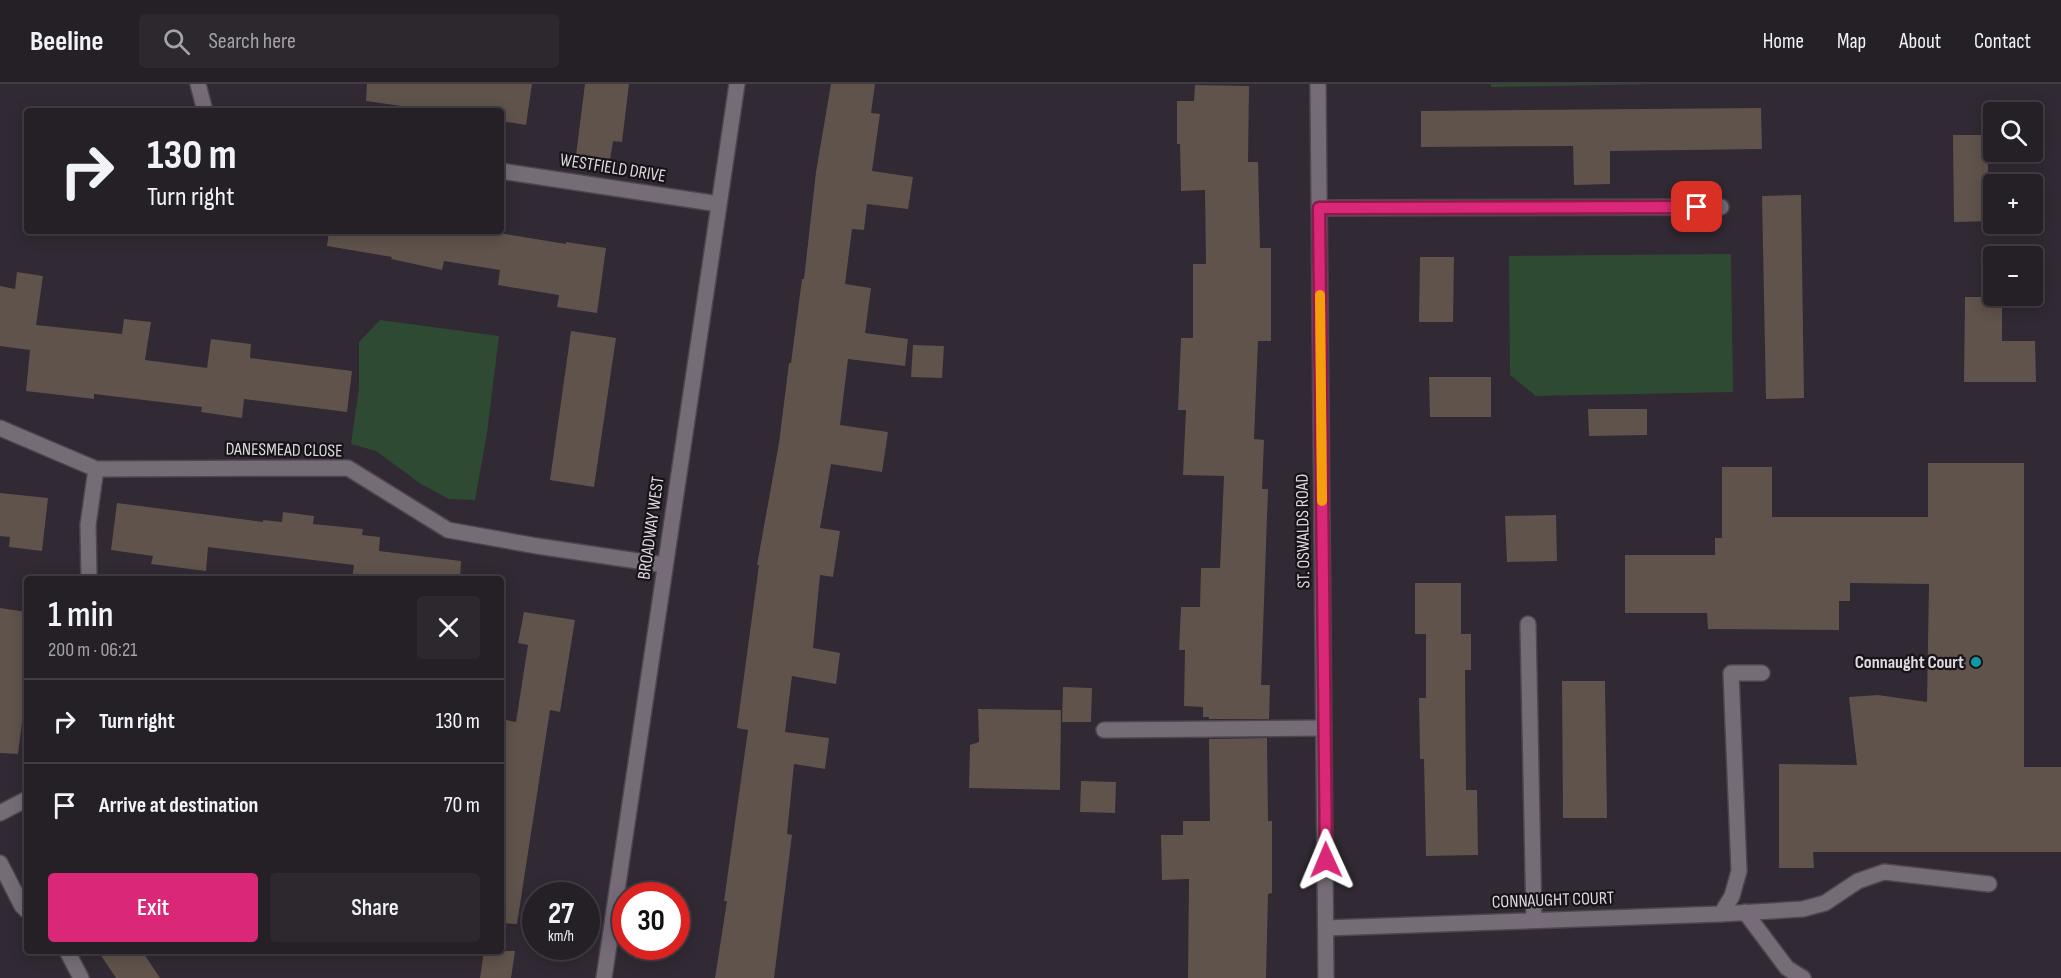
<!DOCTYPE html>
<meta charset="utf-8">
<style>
:root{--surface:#251f26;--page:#2d272e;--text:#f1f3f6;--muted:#a3a2a7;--line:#423d43;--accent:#db2777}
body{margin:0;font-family:"Sofia Sans Condensed",sans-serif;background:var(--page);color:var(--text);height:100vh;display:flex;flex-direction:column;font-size:22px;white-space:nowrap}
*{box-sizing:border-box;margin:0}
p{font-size:20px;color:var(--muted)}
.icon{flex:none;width:33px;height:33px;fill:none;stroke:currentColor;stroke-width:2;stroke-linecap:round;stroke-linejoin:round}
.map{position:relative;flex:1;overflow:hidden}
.details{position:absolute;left:24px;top:492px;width:480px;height:378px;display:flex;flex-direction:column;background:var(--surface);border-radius:6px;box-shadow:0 3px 15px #0003,0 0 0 2px var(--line)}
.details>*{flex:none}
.guide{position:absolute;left:24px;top:24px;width:480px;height:126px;border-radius:6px;box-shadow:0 3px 15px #0003,0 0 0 2px var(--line);background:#251f26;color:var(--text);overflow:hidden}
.buttons{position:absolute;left:1983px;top:18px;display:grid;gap:12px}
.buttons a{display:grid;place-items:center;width:60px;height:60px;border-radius:6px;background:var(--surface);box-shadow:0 3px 15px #0003,0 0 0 2px var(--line);font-size:30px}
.speed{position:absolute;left:522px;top:798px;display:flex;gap:12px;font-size:30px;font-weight:700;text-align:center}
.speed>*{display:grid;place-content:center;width:78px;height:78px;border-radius:50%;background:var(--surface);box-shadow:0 3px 15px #0003,0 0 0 2px var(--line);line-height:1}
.speed small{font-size:15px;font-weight:400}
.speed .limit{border:9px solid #d22;background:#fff;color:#111}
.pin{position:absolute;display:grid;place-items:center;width:51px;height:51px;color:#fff;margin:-26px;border-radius:12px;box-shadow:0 3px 9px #0006}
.me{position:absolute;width:66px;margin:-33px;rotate:359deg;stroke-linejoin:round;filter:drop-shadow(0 0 4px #0008)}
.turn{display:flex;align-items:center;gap:21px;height:126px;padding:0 24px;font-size:27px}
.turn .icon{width:78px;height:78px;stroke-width:2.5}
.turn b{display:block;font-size:42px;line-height:51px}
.round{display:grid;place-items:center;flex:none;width:63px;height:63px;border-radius:6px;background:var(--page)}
.head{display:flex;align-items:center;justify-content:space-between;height:102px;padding:0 24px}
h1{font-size:36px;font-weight:600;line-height:45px}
.action{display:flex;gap:12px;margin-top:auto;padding:12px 24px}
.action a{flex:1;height:69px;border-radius:6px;background:var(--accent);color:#fff;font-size:24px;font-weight:600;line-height:69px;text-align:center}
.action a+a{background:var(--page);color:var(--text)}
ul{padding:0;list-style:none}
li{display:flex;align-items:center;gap:18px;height:84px;padding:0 24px;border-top:2px solid var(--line)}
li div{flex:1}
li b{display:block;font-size:22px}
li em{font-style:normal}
header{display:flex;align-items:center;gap:36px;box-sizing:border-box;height:84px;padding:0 30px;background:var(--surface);border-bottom:2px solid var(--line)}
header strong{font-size:28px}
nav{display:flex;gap:33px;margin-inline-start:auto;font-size:21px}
.search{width:420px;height:54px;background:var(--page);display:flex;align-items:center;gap:15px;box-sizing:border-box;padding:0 21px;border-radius:6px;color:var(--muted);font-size:22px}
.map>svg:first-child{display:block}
.green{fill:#2f4a33}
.building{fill:#5f534b}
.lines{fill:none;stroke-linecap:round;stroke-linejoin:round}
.lane-casing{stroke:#4c464d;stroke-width:18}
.street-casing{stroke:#4c464d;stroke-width:18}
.lane{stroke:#756c77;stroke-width:15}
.street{stroke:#756c77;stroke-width:15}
.route-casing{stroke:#8e194d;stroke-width:15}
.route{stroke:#db2777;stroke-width:10}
.slow{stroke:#f59e0b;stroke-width:10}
.culture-dot{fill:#0f9aa8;stroke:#171318;stroke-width:2}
.labels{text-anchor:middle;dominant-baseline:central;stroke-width:4.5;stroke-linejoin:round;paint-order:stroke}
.street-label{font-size:18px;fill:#dfd9e0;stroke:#171318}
.poi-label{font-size:18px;font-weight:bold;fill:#dfd9e0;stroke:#171318;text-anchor:end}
</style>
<header>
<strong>Beeline</strong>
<div class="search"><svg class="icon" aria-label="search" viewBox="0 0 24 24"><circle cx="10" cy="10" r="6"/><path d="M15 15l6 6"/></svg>Search here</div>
<nav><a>Home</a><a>Map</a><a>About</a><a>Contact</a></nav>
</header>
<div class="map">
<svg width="2061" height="894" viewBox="0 0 2061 894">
<rect width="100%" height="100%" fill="#312933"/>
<path class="green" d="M 1491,0 L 1659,0 L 1491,3 Z
M 1731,170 L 1733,308 L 1536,312 L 1510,291 L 1509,172 Z
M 380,236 L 499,252 L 487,349 L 475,416 L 449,415 L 421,400 L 376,367 L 351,360 L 359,304 L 359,258 Z"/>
<path class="building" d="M 367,0 L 532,0 L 526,41 L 501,37 L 501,27 L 437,27 L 366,17 Z
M 585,0 L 629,0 L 622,58 L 613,57 L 610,76 L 576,71 Z
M 831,0 L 875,0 L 871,29 L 880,30 L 872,87 L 913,93 L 908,125 L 867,120 L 864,146 L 852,145 L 845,200 L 871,204 L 865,249 L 908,255 L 905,282 L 848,275 L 840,341 L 888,348 L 882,388 L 831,380 L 820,444 L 840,447 L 833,493 L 820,491 L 813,564 L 840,569 L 836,600 L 792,592 L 785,648 L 829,654 L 825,685 L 794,680 L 787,750 L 792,751 L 774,894 L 715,894 L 727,817 L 724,817 L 748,646 L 737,644 L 759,481 L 757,481 L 779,359 L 789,279 L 791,279 L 802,195 L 804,195 L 816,88 Z
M 1195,1 L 1249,2 L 1248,78 L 1258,78 L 1260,164 L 1271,164 L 1271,257 L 1258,257 L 1254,355 L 1264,356 L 1262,405 L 1268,405 L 1261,601 L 1270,601 L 1269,635 L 1209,635 L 1209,633 L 1203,633 L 1203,623 L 1184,622 L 1185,566 L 1179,566 L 1181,523 L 1200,523 L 1201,484 L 1220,484 L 1224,392 L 1183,391 L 1186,326 L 1178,326 L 1181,254 L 1193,254 L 1193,180 L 1206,180 L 1205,106 L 1181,107 L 1180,60 L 1177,60 L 1177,17 L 1194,17 Z
M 1761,24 L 1762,65 L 1610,67 L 1610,100 L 1574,101 L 1573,62 L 1421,63 L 1421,27 Z
M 1953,51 L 1988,51 L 1988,104 L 1994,104 L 1994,137 L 1954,138 Z
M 1801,111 L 1804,314 L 1766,315 L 1762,112 Z
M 329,147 L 487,147 L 566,160 L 566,158 L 606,164 L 597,229 L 557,223 L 559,211 L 498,201 L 500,186 L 444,177 L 442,186 L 391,175 L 392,173 L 327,162 Z
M 1420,173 L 1454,173 L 1453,238 L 1419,238 Z
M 17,188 L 43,192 L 36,241 L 122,250 L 124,235 L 151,238 L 145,276 L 207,284 L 211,255 L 251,260 L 250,274 L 352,287 L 347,328 L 244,315 L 242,334 L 201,328 L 202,323 L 94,310 L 94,315 L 26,307 L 30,266 L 0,262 L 0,202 L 15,205 Z
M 1965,213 L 2002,213 L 2002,257 L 2035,257 L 2036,298 L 1964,298 Z
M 571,247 L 616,254 L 594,403 L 550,396 Z
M 913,261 L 944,262 L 942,294 L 911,293 Z
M 1429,293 L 1491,293 L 1491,333 L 1430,333 Z
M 1588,325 L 1647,325 L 1647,351 L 1589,352 Z
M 1928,379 L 2024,379 L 2024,683 L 2061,683 L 2061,768 L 1813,768 L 1814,784 L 1779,784 L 1779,680 L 1857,681 L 1849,613 L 1878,611 L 1927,618 L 1929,500 L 1850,499 L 1850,517 L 1839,517 L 1839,546 L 1708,545 L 1707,529 L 1625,529 L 1625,471 L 1715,471 L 1715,454 L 1722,454 L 1722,383 L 1772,383 L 1772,433 L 1928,433 Z
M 0,409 L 48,414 L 42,467 L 9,463 L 10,453 L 0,452 Z
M 117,419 L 263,438 L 263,436 L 282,438 L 283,428 L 314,432 L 313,440 L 363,445 L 362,451 L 380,453 L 379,467 L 461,477 L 460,495 L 352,495 L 354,481 L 208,463 L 206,487 L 151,480 L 153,472 L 111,466 Z
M 1556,431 L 1557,477 L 1507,478 L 1505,432 Z
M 1415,499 L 1461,499 L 1461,550 L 1471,550 L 1471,586 L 1465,586 L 1466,706 L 1477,706 L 1478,771 L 1426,772 L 1424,675 L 1420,675 L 1419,614 L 1426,614 L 1426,550 L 1415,550 Z
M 0,524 L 27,528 L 27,598 L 18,670 L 0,669 Z
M 524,528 L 575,536 L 560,628 L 550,626 L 517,840 L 501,839 L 501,635 L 516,638 L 528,561 L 518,559 Z
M 1562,597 L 1605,597 L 1607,734 L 1563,734 Z
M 1063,603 L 1092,604 L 1091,638 L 1062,638 Z
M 978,625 L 1061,626 L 1060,706 L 969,704 L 970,661 L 979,658 Z
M 1267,654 L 1268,737 L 1272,737 L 1272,809 L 1268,810 L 1266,894 L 1188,894 L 1189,795 L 1162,796 L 1161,751 L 1183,751 L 1183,737 L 1210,737 L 1209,655 Z
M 1081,697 L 1116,698 L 1115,729 L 1080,728 Z
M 98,867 L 142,867 L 160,894 L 116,894 Z
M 484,867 L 515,867 L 511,894 L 480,894 Z"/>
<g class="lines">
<defs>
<path id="lane" d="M 1319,124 L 1721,123
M 1528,540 L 1534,836
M 1104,646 L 1324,644
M 1745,828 L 1787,884 L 1803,894
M 1721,830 L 1732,812 L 1739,787 L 1731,589 L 1762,589
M 1326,844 L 1721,830 L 1803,825 L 1825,819 L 1858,797 L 1884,788 L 1989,800"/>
<path id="street" d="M 198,0 L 205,27
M 1318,0 L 1326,894
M 501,87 L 719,120
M 0,344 L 96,385 L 348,384 L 448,446 L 537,462 L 665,481
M 89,495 L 88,441 L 96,385
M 0,729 L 27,715
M 0,779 L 22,822 L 27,827
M 67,867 L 81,894
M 604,894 L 737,0"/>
</defs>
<use href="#lane" class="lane-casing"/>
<use href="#street" class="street-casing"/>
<use href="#lane" class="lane"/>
<use href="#street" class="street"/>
</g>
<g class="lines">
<defs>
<path id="route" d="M 1326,776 L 1319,124 L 1697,123"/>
</defs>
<use href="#route" class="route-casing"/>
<use href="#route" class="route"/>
<path class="slow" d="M 1320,211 L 1322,417"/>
</g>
<circle class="culture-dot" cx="1976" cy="578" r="6"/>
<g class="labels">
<g class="street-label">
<text transform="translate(613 84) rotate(9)">WESTFIELD DRIVE</text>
<text transform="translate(284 366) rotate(1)">DANESMEAD CLOSE</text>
<text transform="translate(651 444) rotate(-82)">BROADWAY WEST</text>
<text transform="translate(1303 447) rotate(-91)">ST. OSWALDS ROAD</text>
<text transform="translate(1553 816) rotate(-2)">CONNAUGHT COURT</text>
</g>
<g class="poi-label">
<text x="1964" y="578">Connaught Court</text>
</g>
</g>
</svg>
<div class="buttons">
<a><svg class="icon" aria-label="search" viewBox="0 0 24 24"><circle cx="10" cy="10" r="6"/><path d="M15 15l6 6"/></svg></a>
<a>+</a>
<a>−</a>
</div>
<div class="speed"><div>27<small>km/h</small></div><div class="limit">30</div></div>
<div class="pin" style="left:1697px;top:123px;background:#d93025"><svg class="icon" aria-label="arrive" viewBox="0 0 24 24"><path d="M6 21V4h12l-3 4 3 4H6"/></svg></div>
<svg class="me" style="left:1326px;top:776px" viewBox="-20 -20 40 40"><path d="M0-17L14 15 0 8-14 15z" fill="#db2777" stroke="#fff" stroke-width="4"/></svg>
<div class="guide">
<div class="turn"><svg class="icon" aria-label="right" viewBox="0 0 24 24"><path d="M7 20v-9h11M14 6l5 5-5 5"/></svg><div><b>130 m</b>Turn right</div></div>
</div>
<section class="details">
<div class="head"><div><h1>1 min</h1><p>200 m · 06:21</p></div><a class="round"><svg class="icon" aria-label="close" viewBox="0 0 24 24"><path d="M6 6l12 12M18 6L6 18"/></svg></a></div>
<ul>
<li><svg class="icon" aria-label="right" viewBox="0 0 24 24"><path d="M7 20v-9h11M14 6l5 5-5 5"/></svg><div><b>Turn right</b></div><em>130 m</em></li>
<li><svg class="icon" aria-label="arrive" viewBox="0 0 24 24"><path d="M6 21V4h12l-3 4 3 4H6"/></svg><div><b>Arrive at destination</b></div><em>70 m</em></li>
</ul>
<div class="action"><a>Exit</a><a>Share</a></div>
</section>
</div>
